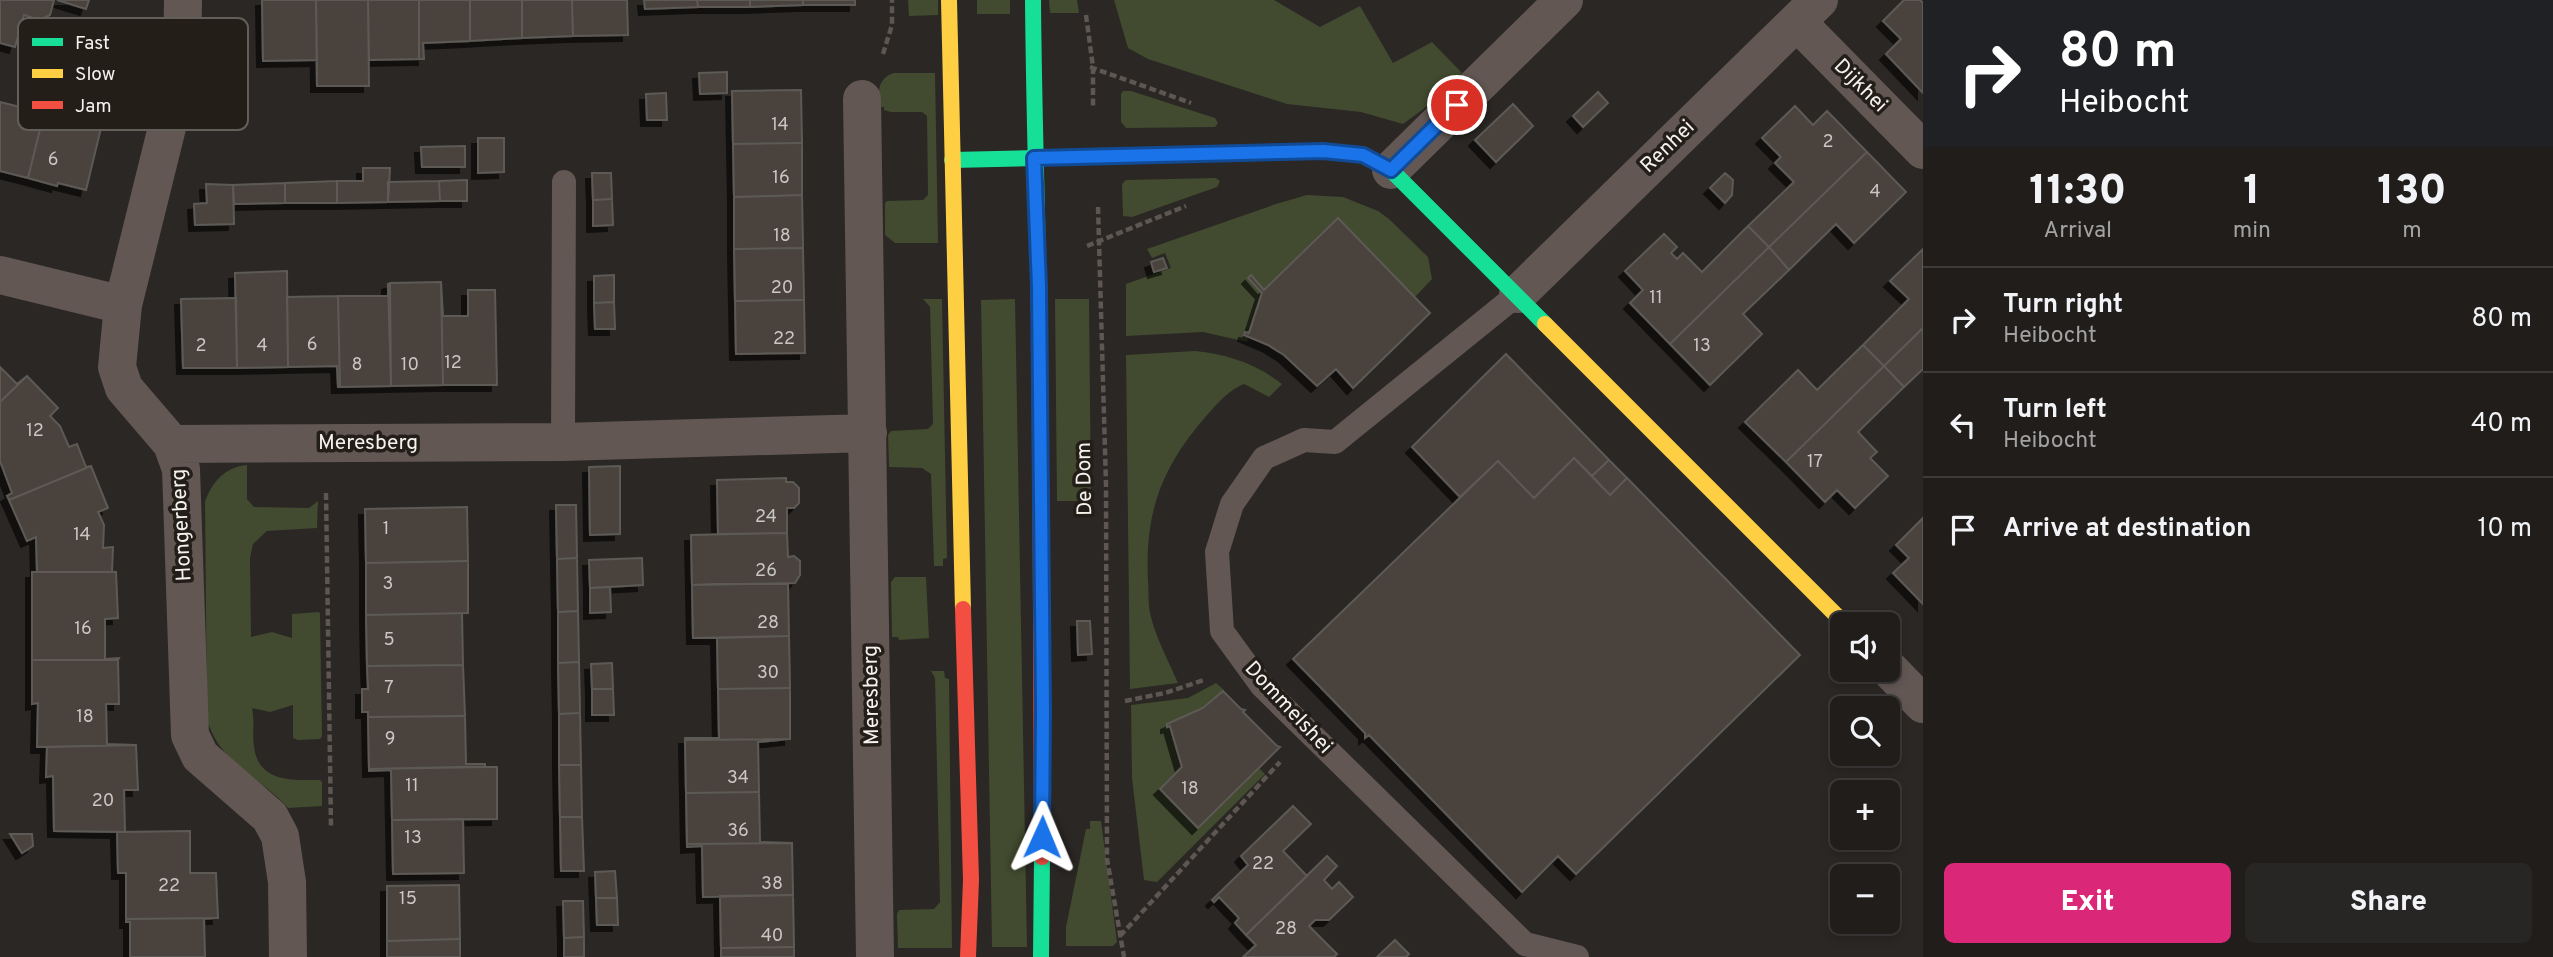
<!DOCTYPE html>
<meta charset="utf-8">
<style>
:root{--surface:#201d1b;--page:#282624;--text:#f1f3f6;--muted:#a2a2a3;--line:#3d3b3a;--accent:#db2777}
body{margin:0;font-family:Overpass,sans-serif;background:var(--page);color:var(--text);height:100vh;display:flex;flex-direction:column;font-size:26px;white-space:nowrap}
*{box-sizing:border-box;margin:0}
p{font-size:23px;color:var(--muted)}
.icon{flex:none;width:38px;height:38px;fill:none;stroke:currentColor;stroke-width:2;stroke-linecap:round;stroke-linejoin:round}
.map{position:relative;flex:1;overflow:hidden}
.side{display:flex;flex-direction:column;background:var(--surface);width:630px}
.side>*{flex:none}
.banner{background:#202124;color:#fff;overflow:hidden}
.tools{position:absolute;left:1830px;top:612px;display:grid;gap:14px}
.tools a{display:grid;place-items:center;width:70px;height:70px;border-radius:10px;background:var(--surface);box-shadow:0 4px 10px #0003,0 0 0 2px var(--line);font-size:35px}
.pin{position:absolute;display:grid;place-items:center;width:60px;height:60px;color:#fff;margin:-30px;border:4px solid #fff;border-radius:50%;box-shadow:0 2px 7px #0007}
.me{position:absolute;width:77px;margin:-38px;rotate:1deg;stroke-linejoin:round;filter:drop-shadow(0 0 5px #0008)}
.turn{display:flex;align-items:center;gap:24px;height:147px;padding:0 21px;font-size:32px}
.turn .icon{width:91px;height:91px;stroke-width:2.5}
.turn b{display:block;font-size:49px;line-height:60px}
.eta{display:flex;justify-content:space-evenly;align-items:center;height:119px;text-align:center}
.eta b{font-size:42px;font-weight:800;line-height:49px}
.cta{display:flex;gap:14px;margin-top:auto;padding:14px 21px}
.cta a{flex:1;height:80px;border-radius:10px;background:var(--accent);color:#fff;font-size:28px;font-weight:800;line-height:80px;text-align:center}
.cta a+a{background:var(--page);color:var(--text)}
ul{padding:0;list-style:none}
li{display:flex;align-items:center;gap:21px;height:105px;padding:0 21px;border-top:2px solid var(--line)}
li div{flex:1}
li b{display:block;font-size:26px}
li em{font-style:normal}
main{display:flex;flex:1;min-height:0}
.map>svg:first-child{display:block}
.green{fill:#424b2f}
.building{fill:#49433c;stroke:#5d5a57;stroke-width:2;filter:url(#shadow)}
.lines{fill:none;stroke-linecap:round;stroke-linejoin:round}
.path{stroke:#5d5652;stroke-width:4.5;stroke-dasharray:7 3.5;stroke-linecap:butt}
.lane{stroke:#625753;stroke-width:24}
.street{stroke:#625753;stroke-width:38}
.fast{stroke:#16e098;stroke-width:16}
.slow{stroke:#ffcf43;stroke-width:16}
.jam{stroke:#f24e42;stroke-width:16}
.route-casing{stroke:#114b97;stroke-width:18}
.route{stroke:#1a73e8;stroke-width:12}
.labels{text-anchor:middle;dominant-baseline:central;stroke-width:7;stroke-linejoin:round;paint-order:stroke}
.number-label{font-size:18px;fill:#cac6c1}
.street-label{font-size:21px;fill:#f5f2ed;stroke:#231e18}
.key{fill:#231e18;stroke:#625e58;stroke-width:2}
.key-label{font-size:19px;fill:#f5f2ed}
</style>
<main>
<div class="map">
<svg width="1923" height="957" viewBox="0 0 1923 957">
<defs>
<filter id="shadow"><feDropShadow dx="-6" dy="6" stdDeviation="0" flood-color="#0009"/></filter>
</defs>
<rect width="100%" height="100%" fill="#2a2724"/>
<path class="green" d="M 908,0 L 938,0 L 938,15 L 909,16 Z
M 977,0 L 1010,0 L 1010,14 L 977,14 Z
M 1049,0 L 1077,0 L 1079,13 L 1050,13 Z
M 1114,0 L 1274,0 L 1320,27 L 1360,6 L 1393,63 L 1432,42 L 1462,73 L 1433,102 L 1403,124 L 1361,112 L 1287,104 L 1148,59 L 1128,48 Z
M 894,73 L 935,73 L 938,243 L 895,243 L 885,235 L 885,203 L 887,201 L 923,200 L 928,195 L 927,116 L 922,112 L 891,112 L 884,110 L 884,107 L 878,107 C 878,91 878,78 894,73 Z
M 1123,91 L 1131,91 L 1215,118 L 1218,123 L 1215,127 L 1126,128 L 1121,122 L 1121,94 Z
M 1216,178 L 1220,181 L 1217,187 L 1132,217 L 1123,216 L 1122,184 L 1126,180 Z
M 1307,195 L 1343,197 L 1378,211 L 1389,219 L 1428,257 L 1432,279 L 1415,297 L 1337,218 L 1264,290 L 1251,277 L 1263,292 L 1247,342 L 1203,332 L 1126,336 L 1126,284 L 1171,268 L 1165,253 L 1152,258 L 1147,249 L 1276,204 Z
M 923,299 L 942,299 L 947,558 L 943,559 L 943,566 L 934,566 L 931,474 L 922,468 L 889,467 L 888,435 L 891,431 L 928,429 L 933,424 L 930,307 Z
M 1015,299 L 1027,947 L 992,947 L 981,300 Z
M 1055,299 L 1089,299 L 1091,501 L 1057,501 Z
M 1195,351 C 1227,354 1257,364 1282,384 L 1269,397 L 1244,384 C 1226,391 1210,412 1197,427 C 1158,475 1145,519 1148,581 C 1149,591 1148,602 1150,613 C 1155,636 1168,660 1178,683 L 1130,689 L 1126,355 Z
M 247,465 L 247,499 L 254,507 L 309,508 L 318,501 L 317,528 L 267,531 L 253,544 L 250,558 L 251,637 L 272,632 L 292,638 L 292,614 L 319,612 L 320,614 L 322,736 L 320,739 L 298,740 L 293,738 L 293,705 L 270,712 L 252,708 C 255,721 252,734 254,747 C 259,783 292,780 320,780 L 322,782 L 322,806 L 288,808 C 261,777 217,762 207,718 L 205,502 C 212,482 225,467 247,465 Z
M 895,577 L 926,577 L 929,638 L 899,640 L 898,637 L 892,637 L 891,582 Z
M 931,671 L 944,671 L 945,678 L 949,679 L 952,948 L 898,948 L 897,914 L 899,910 L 934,909 L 940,902 L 935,678 Z
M 1216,683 L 1224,690 L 1203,708 L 1167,724 L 1170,727 L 1183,767 L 1159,790 L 1198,828 L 1259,768 L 1265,774 L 1157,882 L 1144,880 L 1132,778 L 1131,705 L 1188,698 Z
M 1090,821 L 1101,821 L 1117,942 L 1113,946 L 1066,946 L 1066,927 L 1086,829 L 1090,829 Z"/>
<path class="building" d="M 0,0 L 54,0 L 50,15 L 40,20 L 24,15 L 15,47 L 0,43 Z
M 57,0 L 89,0 L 86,9 Z
M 262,0 L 316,0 L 317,60 L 263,61 Z
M 316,0 L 368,0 L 369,86 L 317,86 Z
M 368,0 L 419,0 L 419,59 L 369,60 Z
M 419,0 L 470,0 L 470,41 L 423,43 L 424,59 L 419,59 Z
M 470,0 L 522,0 L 522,38 L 470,41 Z
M 522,0 L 572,0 L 573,36 L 522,38 Z
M 572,0 L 627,0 L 628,35 L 573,36 Z
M 644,0 L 697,0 L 698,7 L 645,9 Z
M 697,0 L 750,0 L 750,7 L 698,7 Z
M 750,0 L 803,0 L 803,5 L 750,7 Z
M 803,0 L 855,0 L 855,5 L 803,5 Z
M 1904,0 L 1920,0 L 1923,3 L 1923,93 L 1886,54 L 1901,39 L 1883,21 Z
M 727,72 L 727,93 L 700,94 L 699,73 Z
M 801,90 L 802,143 L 733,144 L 732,91 Z
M 1598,92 L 1608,103 L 1583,127 L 1573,116 Z
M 666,93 L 667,120 L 647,120 L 646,94 Z
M 0,102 L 44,113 L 28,178 L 0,171 Z
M 1513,104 L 1533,126 L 1496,162 L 1475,140 Z
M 1795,106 L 1813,125 L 1827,111 L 1867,152 L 1769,247 L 1748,226 L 1794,182 L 1775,163 L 1781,157 L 1762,138 Z
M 44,113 L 101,128 L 86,190 L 58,183 L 57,186 L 28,178 Z
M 478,138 L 504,138 L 504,172 L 478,173 Z
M 802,143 L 802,195 L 734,197 L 733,144 Z
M 465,146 L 465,167 L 422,167 L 421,147 Z
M 1867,152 L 1906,192 L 1854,243 L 1836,224 L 1789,270 L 1769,247 Z
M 363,168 L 390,168 L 388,202 L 337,203 L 337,181 L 363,181 Z
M 592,173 L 611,173 L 612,199 L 593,200 Z
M 1725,173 L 1733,180 L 1732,195 L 1725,203 L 1710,188 Z
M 467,180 L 467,201 L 440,201 L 439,181 Z
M 337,181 L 337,203 L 285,203 L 285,183 Z
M 439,181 L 440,201 L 388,202 L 388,182 Z
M 285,183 L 285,203 L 234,204 L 233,185 Z
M 206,184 L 233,185 L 234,224 L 195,225 L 194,204 L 207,203 Z
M 802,195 L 803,248 L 734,249 L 734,197 Z
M 612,199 L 613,225 L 593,226 L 593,200 Z
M 1338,218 L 1430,313 L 1353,388 L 1336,369 L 1317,386 L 1284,355 L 1268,345 L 1244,335 L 1245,332 L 1249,333 L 1262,293 L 1248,278 L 1251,275 L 1264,290 Z
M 1748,226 L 1769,247 L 1670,344 L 1630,303 L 1643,290 L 1625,271 L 1664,234 L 1677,247 L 1671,253 L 1677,259 L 1683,253 L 1702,272 Z
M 1769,247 L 1789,270 L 1743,314 L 1762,334 L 1710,385 L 1670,344 Z
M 803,248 L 804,300 L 735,301 L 734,249 Z
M 1923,249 L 1923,328 L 1884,366 L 1863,345 L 1909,299 L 1890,281 Z
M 1163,258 L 1167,268 L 1154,272 L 1151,262 Z
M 287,271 L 288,367 L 237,368 L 235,273 Z
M 614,275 L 614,302 L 594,303 L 594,276 Z
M 441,282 L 443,385 L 391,386 L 390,283 Z
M 441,282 L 443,316 L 468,316 L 468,290 L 495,290 L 497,385 L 443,385 Z
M 388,283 L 391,386 L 340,387 L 338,296 L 388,296 Z
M 338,296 L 340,387 L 338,387 L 337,366 L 288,367 L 287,297 Z
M 236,298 L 237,368 L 183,368 L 181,299 Z
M 804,300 L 805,353 L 736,354 L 735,301 Z
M 614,302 L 615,329 L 595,329 L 594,303 Z
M 1923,328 L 1923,369 L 1904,387 L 1884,366 Z
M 1863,345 L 1884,366 L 1786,462 L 1745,422 L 1798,370 L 1817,390 Z
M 1506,354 L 1609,460 L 1592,476 L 1574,458 L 1534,498 L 1498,461 L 1460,497 L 1412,447 Z
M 1884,366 L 1904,387 L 1858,432 L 1877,452 L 1870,458 L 1888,476 L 1855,508 L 1837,490 L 1825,502 L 1786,462 Z
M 0,367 L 17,384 L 27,376 L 0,402 Z
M 27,376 L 58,408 L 50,416 L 60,426 L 69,447 L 77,444 L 86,467 L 91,466 L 9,500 L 7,496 L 12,493 L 0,461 L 0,402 Z
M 1574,458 L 1610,495 L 1627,478 L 1800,655 L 1576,874 L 1558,856 L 1522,892 L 1369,735 L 1365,738 L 1365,733 L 1293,659 L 1498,461 L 1534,498 Z
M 1609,460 L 1627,478 L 1610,495 L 1592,476 Z
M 91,466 L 108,508 L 98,512 L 104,525 L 103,548 L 113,547 L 112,572 L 37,572 L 36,537 L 27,541 L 9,500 Z
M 620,466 L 620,534 L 590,535 L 589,467 Z
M 786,478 L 786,482 L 793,482 L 799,488 L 799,503 L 794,508 L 787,508 L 787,533 L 718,534 L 717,480 Z
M 556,505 L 576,505 L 577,558 L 557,559 Z
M 467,507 L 468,561 L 366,563 L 365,509 Z
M 1923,518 L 1923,604 L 1893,573 L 1909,558 L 1896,545 Z
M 787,533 L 788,557 L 794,556 L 800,561 L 800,575 L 795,583 L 692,585 L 691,535 Z
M 577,558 L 578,611 L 558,612 L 557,559 Z
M 642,558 L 643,585 L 590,588 L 589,560 Z
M 468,561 L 468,613 L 366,615 L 366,563 Z
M 32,572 L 116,572 L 118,618 L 105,619 L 105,659 L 119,658 L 118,660 L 32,660 Z
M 716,584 L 788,584 L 789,636 L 693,638 L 692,585 Z
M 610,587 L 611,612 L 590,613 L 590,588 Z
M 578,611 L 579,662 L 558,663 L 558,612 Z
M 462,613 L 463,665 L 367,666 L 366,615 L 469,613 Z
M 1077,621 L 1090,621 L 1092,654 L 1078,655 Z
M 789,636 L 790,688 L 718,689 L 717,638 Z
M 32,660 L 118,660 L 119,704 L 106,704 L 107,744 L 136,745 L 37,747 L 38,703 L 32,704 Z
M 579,662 L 580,713 L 559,714 L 558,663 Z
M 612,663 L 613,689 L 592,689 L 591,664 Z
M 463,665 L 465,716 L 368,717 L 368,712 L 362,712 L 362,689 L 368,689 L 367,666 Z
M 790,688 L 790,739 L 685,740 L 685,738 L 719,738 L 718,689 Z
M 592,689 L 613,689 L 614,715 L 592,715 Z
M 1223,691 L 1241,709 L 1245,710 L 1243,712 L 1277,746 L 1280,747 L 1198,828 L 1160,789 L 1182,767 L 1170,726 L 1167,727 L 1167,724 L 1203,708 Z
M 580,713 L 581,765 L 559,765 L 559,714 Z
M 465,716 L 466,764 L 485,764 L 485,767 L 369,769 L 368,717 Z
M 790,739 L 758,742 L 759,792 L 686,793 L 685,740 Z
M 136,745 L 138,790 L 124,790 L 125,832 L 54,831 L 53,776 L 46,777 L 47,747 Z
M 559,765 L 581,765 L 582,817 L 560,817 Z
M 460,767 L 497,767 L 497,819 L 392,820 L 391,770 L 369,771 L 369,769 Z
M 759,792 L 760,842 L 792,843 L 687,844 L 686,793 Z
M 1293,806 L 1311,824 L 1283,851 L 1307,876 L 1246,935 L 1235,923 L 1239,918 L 1219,897 L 1214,902 L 1212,900 L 1248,865 L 1241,856 Z
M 560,817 L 582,817 L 584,871 L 561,871 Z
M 463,819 L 464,873 L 393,874 L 392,820 Z
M 190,831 L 190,873 L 216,873 L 218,918 L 126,919 L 126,873 L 118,873 L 117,832 Z
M 10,834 L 32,834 L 33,846 L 22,853 Z
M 792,843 L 793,895 L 703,897 L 702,846 L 687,847 L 687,844 Z
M 1327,856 L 1337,866 L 1324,880 L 1332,889 L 1339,882 L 1353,897 L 1329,920 L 1315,920 L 1309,926 L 1337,954 L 1334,957 L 1243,957 L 1256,945 L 1246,935 Z
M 615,871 L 617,898 L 596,898 L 595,872 Z
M 459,885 L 460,939 L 387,941 L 387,886 Z
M 793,895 L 794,947 L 721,948 L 720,896 Z
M 596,898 L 617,898 L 618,925 L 597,925 Z
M 563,901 L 583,901 L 584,937 L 564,938 Z
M 218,918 L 204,919 L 205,957 L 130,957 L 130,922 L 126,922 L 126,919 Z
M 584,937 L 584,957 L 564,957 L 564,938 Z
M 460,939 L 460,957 L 387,957 L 387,941 Z
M 1395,940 L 1409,954 L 1406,957 L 1377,957 Z
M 794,947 L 794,957 L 721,957 L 721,948 Z"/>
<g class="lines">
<path class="path" d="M 1086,15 L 1093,67 L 1093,107
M 883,54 L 892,25 L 892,0
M 1090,67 L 1191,103
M 1098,207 L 1106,485 L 1107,859 L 1124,957
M 1087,246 L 1186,206
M 326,493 L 331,827
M 1125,701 L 1165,693 L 1204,680
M 1120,936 L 1280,762"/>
<path class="lane" d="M 1518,294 L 1335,442 L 1304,440 L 1264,458 L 1232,504 L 1217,552 L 1222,631 L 1262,686 L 1525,944 L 1577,957
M 563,442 L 564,182"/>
<path class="street" d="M 183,0 L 182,67 L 123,305 L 117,367 L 124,388 L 172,444 L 181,469 L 190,735 L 200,756 L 270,817 L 280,836 L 287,882 L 288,957
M 1797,22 L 1923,150
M 862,99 L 875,957
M 1391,170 L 1564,0
M 0,275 L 123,305
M 1518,294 L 1819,0
M 172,444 L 563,442 L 868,433
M 1888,668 L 1923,704"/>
<path class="fast" d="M 1033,0 C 1034,129 1039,257 1040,386
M 952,160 L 1323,151 L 1363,155 L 1391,170 L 1545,324
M 1041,957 L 1042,857"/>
<path class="slow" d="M 949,0 L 963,609
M 1545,324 L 1846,625"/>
<path class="jam" d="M 1040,386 L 1042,857
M 963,609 L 971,880 L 968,957"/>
</g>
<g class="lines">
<defs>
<path id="route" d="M 1042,837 L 1043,710 L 1039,287 L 1034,158 L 1323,151 L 1363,155 L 1391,170 L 1457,105"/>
</defs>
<use href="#route" class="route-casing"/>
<use href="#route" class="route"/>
</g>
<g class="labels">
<g class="number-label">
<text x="780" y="125">14</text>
<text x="1828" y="142">2</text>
<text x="53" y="160">6</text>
<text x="781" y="178">16</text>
<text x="1875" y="192">4</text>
<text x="782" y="236">18</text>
<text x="782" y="288">20</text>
<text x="1656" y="298">11</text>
<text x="784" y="339">22</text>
<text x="312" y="345">6</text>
<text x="201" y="346">2</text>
<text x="262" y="346">4</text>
<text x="1702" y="346">13</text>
<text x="453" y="363">12</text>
<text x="357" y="365">8</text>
<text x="410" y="365">10</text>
<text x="35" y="431">12</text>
<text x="1815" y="462">17</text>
<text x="766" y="517">24</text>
<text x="386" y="529">1</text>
<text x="82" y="535">14</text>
<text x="766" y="571">26</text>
<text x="388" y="584">3</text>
<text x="768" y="623">28</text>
<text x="83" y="629">16</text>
<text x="389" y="640">5</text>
<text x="768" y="673">30</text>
<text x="389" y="688">7</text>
<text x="85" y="717">18</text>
<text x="390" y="739">9</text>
<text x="738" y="778">34</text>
<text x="412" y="786">11</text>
<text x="1190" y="789">18</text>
<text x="103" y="801">20</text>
<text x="738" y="831">36</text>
<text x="413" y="838">13</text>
<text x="1263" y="864">22</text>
<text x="772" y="884">38</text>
<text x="169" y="886">22</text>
<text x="408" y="899">15</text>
<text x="1286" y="929">28</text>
<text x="772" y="936">40</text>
</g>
<g class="street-label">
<text transform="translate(1860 86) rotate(45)">Dijkhei</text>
<text transform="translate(1668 147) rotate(-44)">Renhei</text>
<text x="368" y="443">Meresberg</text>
<text transform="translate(1085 479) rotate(-91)">De Dom</text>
<text transform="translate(182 525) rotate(-93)">Hongerberg</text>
<text transform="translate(872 695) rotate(-91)">Meresberg</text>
<text transform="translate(1288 708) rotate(47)">Dommelshei</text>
</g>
</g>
<rect x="18" y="18" width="230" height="112" rx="10" class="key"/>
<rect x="32" y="38" width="31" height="8" fill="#16e098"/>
<rect x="32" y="69" width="31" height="9" fill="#ffcf43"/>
<rect x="32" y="101" width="31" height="8" fill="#f24e42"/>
<g class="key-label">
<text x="75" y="49">Fast</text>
<text x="75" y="80">Slow</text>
<text x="75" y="112">Jam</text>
</g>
</svg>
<div class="tools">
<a><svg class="icon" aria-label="sound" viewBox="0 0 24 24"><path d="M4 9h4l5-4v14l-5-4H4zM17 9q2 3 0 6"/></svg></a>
<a><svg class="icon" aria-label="search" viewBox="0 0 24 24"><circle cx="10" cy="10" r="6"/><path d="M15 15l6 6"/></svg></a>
<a>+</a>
<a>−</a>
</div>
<div class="pin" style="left:1457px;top:105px;background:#d93025"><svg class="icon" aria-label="arrive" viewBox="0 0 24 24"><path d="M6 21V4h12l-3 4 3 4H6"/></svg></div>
<svg class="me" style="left:1042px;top:837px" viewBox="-20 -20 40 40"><path d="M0-17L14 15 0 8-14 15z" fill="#1a73e8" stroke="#fff" stroke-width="4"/></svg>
</div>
<section class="side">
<div class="banner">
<div class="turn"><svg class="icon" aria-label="right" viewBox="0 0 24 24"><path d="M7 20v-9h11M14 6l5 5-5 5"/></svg><div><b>80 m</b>Heibocht</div></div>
</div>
<div class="eta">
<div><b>11:30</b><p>Arrival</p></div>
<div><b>1</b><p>min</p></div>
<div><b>130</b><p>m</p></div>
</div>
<ul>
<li><svg class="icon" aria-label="right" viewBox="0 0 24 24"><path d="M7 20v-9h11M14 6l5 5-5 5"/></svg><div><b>Turn right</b><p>Heibocht</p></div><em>80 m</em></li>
<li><svg class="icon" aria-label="left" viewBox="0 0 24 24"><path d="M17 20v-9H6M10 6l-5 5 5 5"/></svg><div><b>Turn left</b><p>Heibocht</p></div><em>40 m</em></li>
<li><svg class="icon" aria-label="arrive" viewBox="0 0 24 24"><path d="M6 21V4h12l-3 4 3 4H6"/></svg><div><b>Arrive at destination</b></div><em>10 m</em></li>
</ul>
<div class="cta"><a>Exit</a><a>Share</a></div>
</section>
</main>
